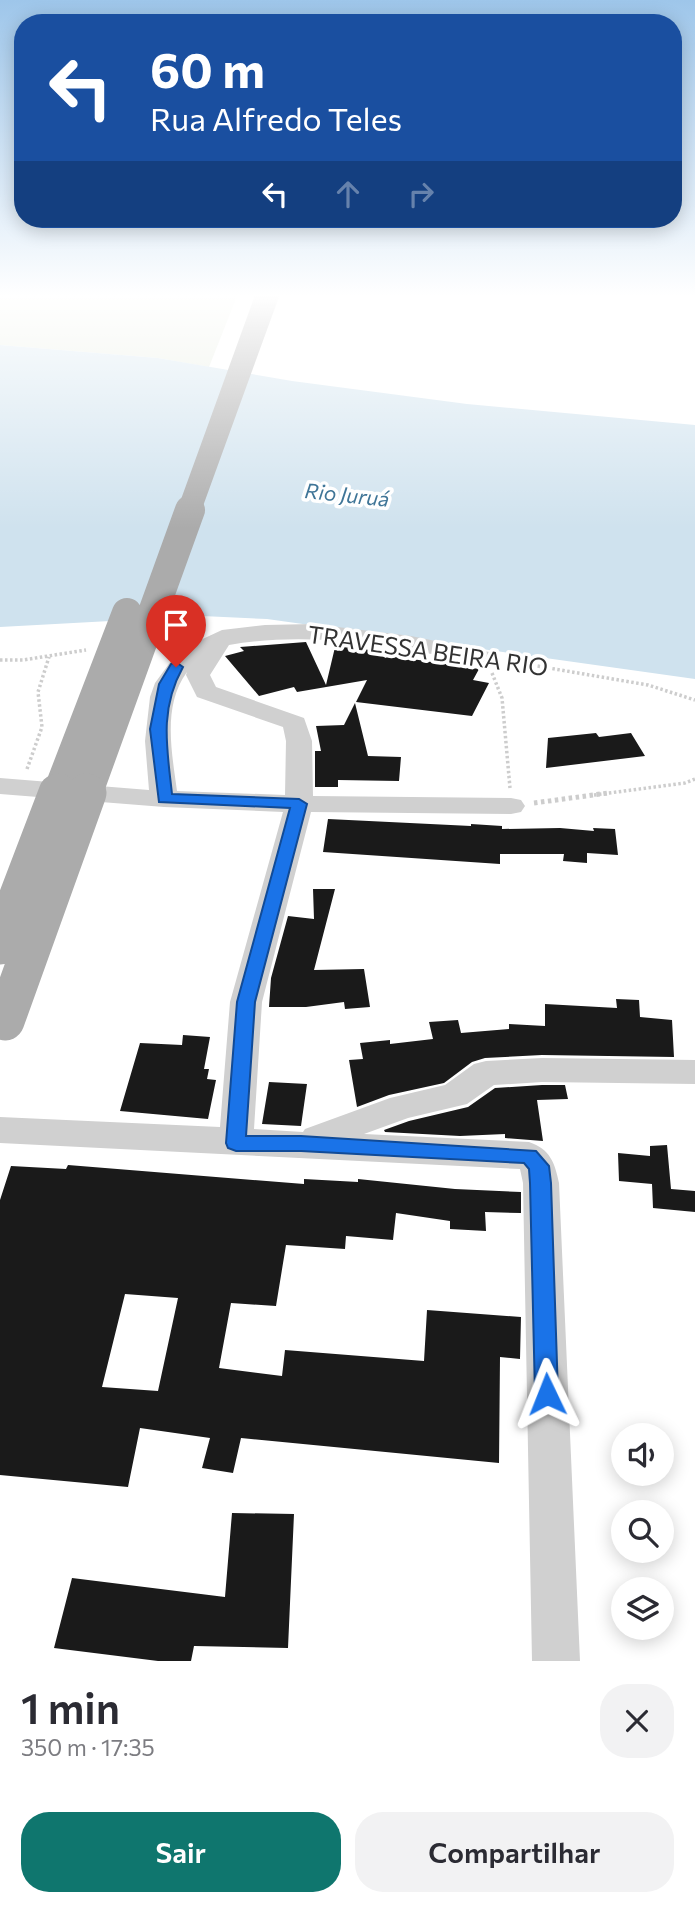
<!DOCTYPE html>
<html lang="pt">
<meta charset="utf-8">
<style>
:root{--surface:#fff;--page:#f2f2f3;--text:#2b2b33;--muted:#7c7c81;--accent:#0f766e}
body{margin:0;font-family:Commissioner,sans-serif;background:var(--page);color:var(--text);height:100vh;display:flex;flex-direction:column;font-size:26px;white-space:nowrap}
*{box-sizing:border-box;margin:0}
p{font-size:23px;color:var(--muted)}
.icon{flex:none;width:38px;height:38px;fill:none;stroke:currentColor;stroke-width:2;stroke-linecap:round;stroke-linejoin:round}
.map{position:relative;height:1661px;overflow:hidden}
.side{display:flex;flex-direction:column;background:var(--surface);flex:1}
.side>*{flex:none}
.hud{position:absolute;left:14px;top:14px;width:668px;height:214px;border-radius:28px;box-shadow:0 4px 18px #0003;background:#1a4fa0;color:#fff;overflow:hidden}
.fabs{position:absolute;left:611px;top:1423px;display:grid;gap:14px}
.fabs a{display:grid;place-items:center;width:63px;height:63px;border-radius:50%;background:var(--surface);box-shadow:0 4px 18px #0003;font-size:35px}
.pin{position:absolute;display:grid;place-items:center;width:60px;height:60px;color:#fff;margin:-72px -30px;border-radius:50% 50% 50% 0;rotate:-45deg;box-shadow:0 0 7px #0007}
.pin .icon{rotate:45deg}
.me{position:absolute;width:77px;margin:-38px;rotate:358deg;stroke-linejoin:round;filter:drop-shadow(0 0 5px #0008)}
.turn{display:flex;align-items:center;gap:24px;height:147px;padding:0 21px;font-size:32px}
.turn .icon{width:91px;height:91px;stroke-width:2.5}
.turn b{display:block;font-size:49px;line-height:60px}
.lanes{display:flex;align-items:center;height:66px;padding:0 21px;background:#0003;justify-content:center;gap:35px;direction:ltr}
.lanes .off{opacity:.35}
.round{display:grid;place-items:center;flex:none;width:74px;height:74px;border-radius:28px;background:var(--page)}
.summary{display:flex;align-items:center;justify-content:space-between;height:119px;padding:0 21px}
h1{font-size:42px;font-weight:600;line-height:52px}
.cta{display:flex;gap:14px;margin-top:auto;padding:14px 21px}
.cta a{flex:1;height:80px;border-radius:28px;background:var(--accent);color:#fff;font-size:28px;font-weight:600;line-height:80px;text-align:center}
.cta a+a{background:var(--page);color:var(--text)}
.map>svg:first-child{display:block}
.green{fill:#e6ecdf}
.water{fill:#cfe2ee}
.building{fill:#1a1a1a;fill-rule:evenodd}
.lines{fill:none;stroke-linecap:round;stroke-linejoin:round}
.path-far1{stroke:#cdcdcd;stroke-width:3.5;stroke-dasharray:2.5 2.5;stroke-linecap:butt}
.path{stroke:#cdcdcd;stroke-width:5;stroke-dasharray:3.5 3.5;stroke-linecap:butt}
.minor{fill:#d0d0d0;fill-rule:evenodd}
.major-bridge-far2{stroke:#ababab;stroke-width:23}
.major-bridge-far1{stroke:#ababab;stroke-width:30}
.major-bridge{stroke:#ababab;stroke-width:39}
.route{fill:#1a73e8;stroke:#114b97;stroke-width:2}
.labels{text-anchor:middle;dominant-baseline:central;stroke-width:7;stroke-linejoin:round;paint-order:stroke}
.far-water-label{font-size:21px;font-style:italic;fill:#3f7597;stroke:#fff}
.street-label{font-size:24px;fill:#333;stroke:#fff}
</style>
<div class="map">
<svg width="695" height="1661" viewBox="0 0 695 1661">
<rect width="100%" height="100%" fill="#fff"/>
<path class="green" d="M 0,296 L 237,296 L 209,367 L 158,358 L 0,345 Z"/>
<path class="water" d="M 0,345 L 158,358 L 292,381 L 467,404 L 695,425 L 695,679 L 267,619 L 202,616 L 0,627 Z"/>
<path class="building" d="M 306,642 L 326,685 L 336,643 L 357,645 L 386,658 L 392,650 L 416,654 L 412,659 L 479,669 L 473,680 L 489,683 L 472,716 L 356,702 L 367,680 L 297,692 L 294,687 L 259,696 L 225,656 L 244,651 L 240,647 Z
M 355,703 L 368,756 L 401,757 L 399,781 L 338,780 L 338,787 L 315,787 L 315,751 L 321,751 L 316,726 L 344,725 Z
M 596,733 L 599,737 L 631,733 L 645,756 L 546,768 L 548,738 Z
M 328,819 L 471,826 L 471,824 L 502,826 L 502,829 L 560,828 L 594,831 L 593,828 L 615,829 L 618,855 L 587,853 L 587,863 L 563,861 L 564,854 L 500,854 L 500,864 L 323,852 Z
M 313,889 L 335,889 L 314,970 L 364,969 L 370,1007 L 345,1009 L 344,1002 L 306,1007 L 269,1007 L 271,978 L 288,916 L 314,919 Z
M 616,999 L 639,1000 L 640,1017 L 672,1020 L 674,1057 L 542,1055 L 485,1058 L 472,1062 L 444,1083 L 389,1095 L 357,1107 L 349,1060 L 363,1059 L 360,1043 L 390,1040 L 390,1044 L 433,1039 L 429,1022 L 458,1020 L 461,1033 L 509,1029 L 509,1024 L 545,1026 L 545,1004 L 617,1008 Z
M 183,1035 L 210,1037 L 204,1069 L 209,1069 L 207,1079 L 216,1080 L 208,1119 L 120,1111 L 140,1043 L 182,1045 Z
M 269,1082 L 307,1084 L 301,1126 L 262,1124 Z
M 542,1085 L 565,1085 L 568,1099 L 537,1100 L 543,1141 L 505,1138 L 505,1134 L 460,1136 L 385,1132 L 384,1130 L 409,1121 L 468,1107 L 495,1088 Z
M 667,1145 L 671,1189 L 695,1191 L 695,1212 L 653,1208 L 652,1184 L 619,1181 L 618,1153 L 650,1156 L 650,1146 Z
M 68,1165 L 304,1184 L 304,1179 L 358,1182 L 358,1179 L 455,1189 L 521,1192 L 521,1213 L 485,1212 L 486,1231 L 450,1229 L 450,1221 L 396,1213 L 393,1240 L 346,1236 L 345,1249 L 286,1245 L 276,1306 L 231,1303 L 219,1368 L 282,1376 L 285,1350 L 424,1361 L 427,1310 L 521,1317 L 520,1359 L 500,1357 L 499,1463 L 241,1438 L 233,1473 L 202,1468 L 210,1438 L 140,1428 L 128,1487 L 0,1475 L 0,1200 L 11,1166 L 66,1169 ZM 125,1294 L 178,1298 L 158,1391 L 102,1387 Z
M 232,1513 L 294,1514 L 288,1648 L 194,1646 L 191,1661 L 158,1661 L 54,1648 L 72,1578 L 225,1597 Z"/>
<g class="lines">
<path class="path-far1" d="M 0,660 L 23,660 L 86,650
M 508,661 L 648,685 L 695,700
M 492,673 L 502,698 L 510,788
M 27,769 L 42,727 L 38,692 L 49,657
M 594,795 L 685,783 L 695,779"/>
<path class="path" d="M 534,803 L 608,793"/>
<path class="minor" d="M 313,624 L 411,636 L 494,653 L 498,658 L 494,663 L 486,665 C 401,647 315,630 229,645 L 210,675 L 216,687 L 304,718 L 312,741 L 313,796 L 511,798 L 521,800 L 525,806 L 521,812 L 511,814 L 311,812 L 262,1002 L 254,1129 L 303,1132 L 305,1129 L 390,1098 L 445,1085 L 474,1064 L 486,1061 L 542,1058 L 695,1060 L 695,1084 L 542,1082 L 494,1085 L 467,1104 L 408,1118 L 364,1134 L 529,1142 C 550,1149 555,1163 559,1183 L 580,1661 L 532,1661 L 523,1183 L 520,1169 L 0,1143 L 0,1117 L 220,1127 L 230,1002 L 283,812 L 164,807 L 0,794 L 0,778 L 149,790 L 145,741 L 150,697 L 155,683 L 179,650 L 222,630 L 265,625 ZM 187,672 L 186,675 L 197,697 L 283,727 L 286,741 L 285,795 L 177,791 C 172,753 162,706 187,672 Z"/>
<path class="major-bridge-far2" d="M 189,511 L 267,296"/>
<path class="major-bridge-far1" d="M 57,795 L 127,613
M 87,795 L 190,510"/>
<path class="major-bridge" d="M 0,945 L 58,793
M 5,1021 L 87,793"/>
</g>
<linearGradient id="sky" x2="0" y2="1"><stop stop-color="#9ec6ea"/><stop offset="0.56" stop-color="#fff"/><stop offset="1" stop-color="#fff" stop-opacity="0"/></linearGradient>
<rect width="695" height="528" fill="url(#sky)"/>
<path class="route" d="M 176,662 L 183,667 C 159,710 167,748 172,794 L 299,799 L 307,804 L 255,1002 L 246,1136 L 301,1136 L 536,1151 L 549,1166 L 551,1183 L 558,1394 L 555,1402 L 547,1405 L 538,1402 L 535,1394 L 530,1183 L 529,1169 L 524,1163 L 301,1151 L 236,1151 L 228,1148 L 226,1143 L 237,1002 L 290,808 L 159,802 L 150,729 L 159,684 L 171,664 Z"/>
<g class="labels">
<g class="far-water-label">
<text transform="translate(347 494) rotate(6)">Rio Juruá</text>
</g>
<g class="street-label">
<text transform="translate(428 650) rotate(8)">TRAVESSA BEIRA RIO</text>
</g>
</g>
</svg>
<div class="fabs">
<a><svg class="icon" aria-label="sound" viewBox="0 0 24 24"><path d="M4 9h4l5-4v14l-5-4H4zM17 9q2 3 0 6"/></svg></a>
<a><svg class="icon" aria-label="search" viewBox="0 0 24 24"><circle cx="10" cy="10" r="6"/><path d="M15 15l6 6"/></svg></a>
<a><svg class="icon" aria-label="layers" viewBox="0 0 24 24"><path d="M12 4l9 5-9 5-9-5zM3 14l9 5 9-5"/></svg></a>
</div>
<div class="pin" style="left:176px;top:667px;background:#d93025"><svg class="icon" aria-label="arrive" viewBox="0 0 24 24"><path d="M6 21V4h12l-3 4 3 4H6"/></svg></div>
<svg class="me" style="left:547px;top:1394px" viewBox="-20 -20 40 40"><path d="M0-17L14 15 0 8-14 15z" fill="#1a73e8" stroke="#fff" stroke-width="4"/></svg>
<div class="hud">
<div class="turn"><svg class="icon" aria-label="left" viewBox="0 0 24 24"><path d="M17 20v-9H6M10 6l-5 5 5 5"/></svg><div><b>60 m</b>Rua Alfredo Teles</div></div>
<div class="lanes"><svg class="icon" aria-label="left" viewBox="0 0 24 24"><path d="M17 20v-9H6M10 6l-5 5 5 5"/></svg><svg class="icon off" aria-label="ahead" viewBox="0 0 24 24"><path d="M12 20V5M6 11l6-6 6 6"/></svg><svg class="icon off" aria-label="right" viewBox="0 0 24 24"><path d="M7 20v-9h11M14 6l5 5-5 5"/></svg></div>
</div>
</div>
<section class="side">
<div class="summary"><div><h1>1 min</h1><p>350 m · 17:35</p></div><a class="round"><svg class="icon" aria-label="close" viewBox="0 0 24 24"><path d="M6 6l12 12M18 6L6 18"/></svg></a></div>
<div class="cta"><a>Sair</a><a>Compartilhar</a></div>
</section>
